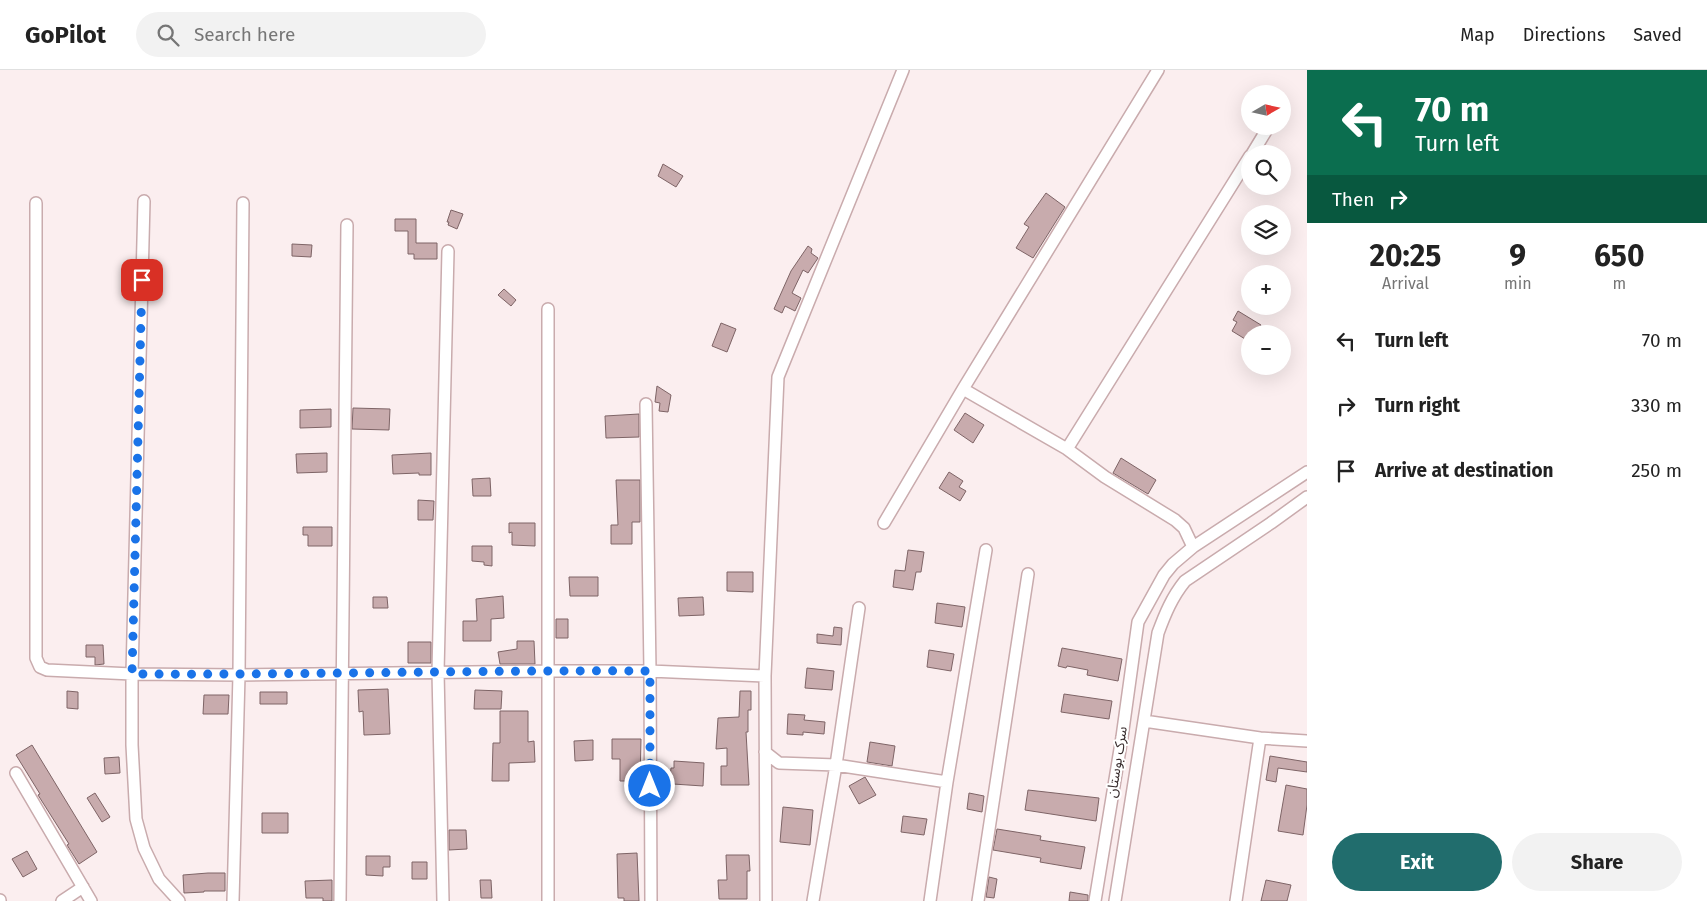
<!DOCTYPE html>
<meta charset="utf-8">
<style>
:root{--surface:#fff;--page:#f2f2f2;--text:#222;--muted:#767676;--line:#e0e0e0;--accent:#216d6d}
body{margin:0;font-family:"Fira Sans","Noto Sans Arabic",sans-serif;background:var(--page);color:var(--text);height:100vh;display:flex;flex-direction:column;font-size:19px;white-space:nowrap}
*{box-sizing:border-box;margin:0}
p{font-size:16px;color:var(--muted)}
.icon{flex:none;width:28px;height:28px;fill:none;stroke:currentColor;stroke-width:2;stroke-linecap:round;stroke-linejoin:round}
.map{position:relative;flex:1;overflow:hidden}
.details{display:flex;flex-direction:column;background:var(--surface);width:400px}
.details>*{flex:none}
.hud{background:#0b6e4f;color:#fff;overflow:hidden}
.needle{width:32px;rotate:81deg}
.controls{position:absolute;left:1241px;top:15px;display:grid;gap:10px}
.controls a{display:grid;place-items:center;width:50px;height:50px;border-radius:50%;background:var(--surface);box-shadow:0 5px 20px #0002;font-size:25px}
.pin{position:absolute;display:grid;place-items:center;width:42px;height:42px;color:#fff;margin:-21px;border-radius:10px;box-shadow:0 2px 8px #0006}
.me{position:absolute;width:55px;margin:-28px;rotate:0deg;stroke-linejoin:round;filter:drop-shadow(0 0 4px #0008)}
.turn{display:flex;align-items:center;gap:18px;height:105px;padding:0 25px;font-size:22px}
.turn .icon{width:65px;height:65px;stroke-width:2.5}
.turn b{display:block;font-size:35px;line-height:42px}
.then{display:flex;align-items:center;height:48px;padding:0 25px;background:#0003;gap:10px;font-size:19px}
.eta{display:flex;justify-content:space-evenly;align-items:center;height:85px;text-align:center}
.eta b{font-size:30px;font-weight:700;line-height:35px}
.cta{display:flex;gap:10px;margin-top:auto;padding:10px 25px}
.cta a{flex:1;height:58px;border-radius:30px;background:var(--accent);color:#fff;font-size:20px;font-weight:700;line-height:58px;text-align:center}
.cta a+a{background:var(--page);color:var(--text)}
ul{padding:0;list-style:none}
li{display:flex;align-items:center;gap:15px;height:65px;padding:0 25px}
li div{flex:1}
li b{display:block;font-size:19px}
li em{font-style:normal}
header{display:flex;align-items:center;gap:30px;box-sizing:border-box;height:70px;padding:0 25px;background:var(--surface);border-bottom:1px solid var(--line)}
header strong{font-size:24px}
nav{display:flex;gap:28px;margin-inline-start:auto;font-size:18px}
.search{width:350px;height:45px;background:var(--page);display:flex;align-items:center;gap:12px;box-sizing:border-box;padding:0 18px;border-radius:28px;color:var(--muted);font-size:19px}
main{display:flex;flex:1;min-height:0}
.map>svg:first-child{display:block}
.building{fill:#c8abad;stroke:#7e6466}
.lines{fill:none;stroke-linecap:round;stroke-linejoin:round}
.minor-casing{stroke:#c9abad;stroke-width:14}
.minor{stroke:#fff;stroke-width:11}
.route{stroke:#1a73e8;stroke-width:9;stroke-dasharray:0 16.2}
.labels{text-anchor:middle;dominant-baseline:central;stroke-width:4;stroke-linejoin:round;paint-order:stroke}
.street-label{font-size:14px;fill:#362a2b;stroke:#fff}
</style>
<header>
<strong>GoPilot</strong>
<div class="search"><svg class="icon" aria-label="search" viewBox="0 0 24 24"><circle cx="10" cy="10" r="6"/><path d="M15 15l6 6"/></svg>Search here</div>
<nav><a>Map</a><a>Directions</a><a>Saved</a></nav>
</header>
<main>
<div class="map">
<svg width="1307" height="831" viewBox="0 0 1307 831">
<rect width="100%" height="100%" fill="#fbeeef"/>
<path class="building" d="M 663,94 L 683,106 L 676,117 L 658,106 Z
M 1046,123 L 1065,137 L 1033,188 L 1016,178 L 1029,157 L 1024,154 Z
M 451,140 L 463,144 L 457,159 L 448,155 L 449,152 L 447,152 Z
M 395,149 L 416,149 L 416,173 L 437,173 L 437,189 L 414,189 L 414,184 L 408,184 L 408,161 L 395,161 Z
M 292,174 L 312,175 L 311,187 L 292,186 Z
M 808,176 L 812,179 L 811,183 L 818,188 L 808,203 L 803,200 L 792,223 L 801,228 L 795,241 L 785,236 L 782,243 L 774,239 L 791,201 Z
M 504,219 L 516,230 L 511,236 L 498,225 Z
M 1238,241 L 1261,255 L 1256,264 L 1250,264 L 1250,272 L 1232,261 L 1237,252 L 1233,250 Z
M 721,253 L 736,259 L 727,282 L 712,276 Z
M 657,316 L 671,325 L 668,342 L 659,341 L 660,333 L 655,332 Z
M 353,338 L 390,339 L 389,360 L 352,359 Z
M 331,339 L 331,357 L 300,358 L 300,340 Z
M 965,343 L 984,355 L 973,373 L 954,360 Z
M 639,344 L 639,367 L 606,368 L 605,346 Z
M 327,383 L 327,402 L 297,403 L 296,384 Z
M 431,383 L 431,405 L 419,405 L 419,403 L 393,404 L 392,385 Z
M 1121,388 L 1156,410 L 1148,424 L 1113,403 Z
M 949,402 L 963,411 L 959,417 L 966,421 L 960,431 L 939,418 Z
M 490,408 L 491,426 L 473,426 L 472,409 Z
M 616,410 L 640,410 L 640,452 L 632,452 L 632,474 L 611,474 L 611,455 L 618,455 Z
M 418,430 L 434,431 L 433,450 L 418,450 Z
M 509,453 L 535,453 L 535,476 L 512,475 L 512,462 L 509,463 Z
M 303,457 L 332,457 L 332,476 L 308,476 L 308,465 L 303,465 Z
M 472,476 L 492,476 L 492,496 L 484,495 L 484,492 L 472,491 Z
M 908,480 L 924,482 L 921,502 L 916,502 L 913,520 L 893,517 L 895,500 L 905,501 Z
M 727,502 L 753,502 L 753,522 L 727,521 Z
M 569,507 L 598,507 L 598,526 L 570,526 Z
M 503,526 L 504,548 L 491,549 L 491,571 L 463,571 L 463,551 L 477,551 L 476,529 Z
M 373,527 L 387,527 L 388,538 L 373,538 Z
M 703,527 L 704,545 L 679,546 L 678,528 Z
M 937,533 L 965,537 L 962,557 L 935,553 Z
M 556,549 L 568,549 L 568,568 L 556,568 Z
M 834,557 L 842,558 L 841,575 L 817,573 L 817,564 L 833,566 Z
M 517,571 L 534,571 L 535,594 L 500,594 L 498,582 L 517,579 Z
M 408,572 L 431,572 L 431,593 L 408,593 Z
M 86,575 L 103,575 L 104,594 L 95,595 L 95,587 L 86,587 Z
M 1062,578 L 1122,589 L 1118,611 L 1087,605 L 1088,600 L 1067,596 L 1066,598 L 1058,596 Z
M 929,580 L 954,584 L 951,601 L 927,597 Z
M 807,598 L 834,601 L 832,620 L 805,618 Z
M 388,619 L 390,664 L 364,665 L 363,641 L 359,642 L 358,620 Z
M 475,620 L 502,621 L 501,639 L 474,639 Z
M 67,621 L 78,622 L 78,639 L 67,638 Z
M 740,621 L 751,621 L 751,640 L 748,640 L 748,662 L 746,662 L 749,715 L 721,715 L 721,696 L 727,696 L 727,678 L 716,679 L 718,648 L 739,647 Z
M 260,622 L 287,622 L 287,634 L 260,634 Z
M 1064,624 L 1112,631 L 1109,649 L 1061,642 Z
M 204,625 L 229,625 L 228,644 L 203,644 Z
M 500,641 L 528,641 L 528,672 L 534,671 L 535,692 L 509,693 L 509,711 L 492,711 L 493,673 L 500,673 Z
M 788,644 L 805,645 L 804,650 L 825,652 L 824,664 L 803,662 L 803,665 L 787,664 Z
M 612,669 L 641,669 L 640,711 L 620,711 L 620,689 L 612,689 Z
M 593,670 L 593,690 L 575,691 L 574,671 Z
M 870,672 L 895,676 L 892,696 L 867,692 Z
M 32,675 L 97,782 L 79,794 L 67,775 L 69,774 L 38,725 L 40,724 L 16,685 Z
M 1270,686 L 1307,692 L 1307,702 L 1278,698 L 1276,712 L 1266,710 Z
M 119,687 L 120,703 L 105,704 L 104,688 Z
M 674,691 L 704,693 L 703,716 L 673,714 L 673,707 L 670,707 L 671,698 L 674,698 Z
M 865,707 L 876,725 L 859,734 L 849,716 Z
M 1286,715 L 1307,719 L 1307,735 L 1303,765 L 1278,761 Z
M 1028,720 L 1099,728 L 1096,751 L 1025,740 Z
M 95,723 L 110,747 L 102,752 L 87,728 Z
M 969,723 L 984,726 L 982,742 L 967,739 Z
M 783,737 L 813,740 L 810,775 L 780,772 Z
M 262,743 L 288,743 L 288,763 L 262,763 Z
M 903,746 L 927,749 L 924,765 L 901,762 Z
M 997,759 L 1041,766 L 1040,770 L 1085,777 L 1081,799 L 1040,792 L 1041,788 L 993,780 Z
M 449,760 L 466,760 L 467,779 L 449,780 Z
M 27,781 L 37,799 L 23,807 L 12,789 Z
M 637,783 L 639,831 L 624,831 L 624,828 L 618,828 L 617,784 Z
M 726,785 L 749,785 L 750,801 L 747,801 L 747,829 L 719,829 L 718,810 L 727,810 Z
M 366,786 L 390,786 L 390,797 L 383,797 L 383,806 L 366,805 Z
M 412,792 L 427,792 L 427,809 L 412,809 Z
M 208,803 L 225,803 L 225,821 L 204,821 L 204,822 L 184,823 L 183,805 Z
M 989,807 L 997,809 L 994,828 L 986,827 Z
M 332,810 L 332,831 L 323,831 L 323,828 L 306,828 L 305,811 Z
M 480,810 L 491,810 L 492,828 L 481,828 Z
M 1266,810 L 1291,815 L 1287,831 L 1261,831 Z
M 1070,822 L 1088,825 L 1088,831 L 1069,831 Z"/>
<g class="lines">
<defs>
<path id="minor" d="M 1252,84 L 1269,56
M 144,131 L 132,604 L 132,675 L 136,749 L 144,778 L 159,809 L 179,831
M 36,133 L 36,588 L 40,597 L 47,600 L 132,604 L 239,605 L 547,601 L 650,601 L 765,606
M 963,319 L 1067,379 L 1105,407 L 1175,450 L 1184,458 L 1193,477
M 646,334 L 650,601 L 651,831
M 1067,379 L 1250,86
M 884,453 L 963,319 L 1158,0
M 1144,651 L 1260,668 L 1307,671
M 765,682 L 779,693 L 836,695 L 947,712
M 16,703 L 91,831
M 0,830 L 0,831
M 62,831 L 83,817
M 233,831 L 239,605 L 243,133
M 340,831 L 347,155
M 443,831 L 438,602 L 448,181
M 548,831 L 548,239
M 766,831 L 765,606 L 778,307 L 903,0
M 813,831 L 836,695 L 859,538
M 930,831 L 947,712 L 986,480
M 978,831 L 1028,504
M 1095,831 L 1122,667 L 1138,552 L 1164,505 L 1173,494 L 1193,477 L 1307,402
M 1115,831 L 1158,563 C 1165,544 1172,527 1185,511 L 1271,453 L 1307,427
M 1236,831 L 1260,668"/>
</defs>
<use href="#minor" class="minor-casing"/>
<use href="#minor" class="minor"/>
</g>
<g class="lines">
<path class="route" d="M 142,210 L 132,604 C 305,605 477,600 650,601 L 650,716"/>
</g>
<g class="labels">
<g class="street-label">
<text transform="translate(1117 692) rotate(-81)">سرک بوستان</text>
</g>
</g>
</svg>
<div class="controls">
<a><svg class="needle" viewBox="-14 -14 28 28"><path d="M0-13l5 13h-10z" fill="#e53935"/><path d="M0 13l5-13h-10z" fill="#767676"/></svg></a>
<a><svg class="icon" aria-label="search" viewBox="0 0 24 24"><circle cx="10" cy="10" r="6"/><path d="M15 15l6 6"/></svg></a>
<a><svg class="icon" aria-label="layers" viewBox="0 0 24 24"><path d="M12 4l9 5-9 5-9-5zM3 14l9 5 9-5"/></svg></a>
<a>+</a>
<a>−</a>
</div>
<div class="pin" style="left:142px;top:210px;background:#d93025"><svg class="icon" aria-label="arrive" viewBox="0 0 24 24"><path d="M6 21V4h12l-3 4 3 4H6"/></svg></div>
<svg class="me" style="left:650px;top:716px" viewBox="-20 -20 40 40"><circle r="17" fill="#1a73e8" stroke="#fff" stroke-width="3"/><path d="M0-11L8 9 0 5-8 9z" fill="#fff"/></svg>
</div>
<section class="details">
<div class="hud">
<div class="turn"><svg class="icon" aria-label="left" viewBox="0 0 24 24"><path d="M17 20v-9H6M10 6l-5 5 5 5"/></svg><div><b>70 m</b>Turn left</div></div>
<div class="then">Then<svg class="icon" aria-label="right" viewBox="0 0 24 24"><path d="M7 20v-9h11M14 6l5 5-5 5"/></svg></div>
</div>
<div class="eta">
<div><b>20:25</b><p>Arrival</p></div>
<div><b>9</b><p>min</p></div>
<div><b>650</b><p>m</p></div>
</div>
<ul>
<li><svg class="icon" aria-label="left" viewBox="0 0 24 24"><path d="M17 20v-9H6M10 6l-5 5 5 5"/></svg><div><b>Turn left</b></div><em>70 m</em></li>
<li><svg class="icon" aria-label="right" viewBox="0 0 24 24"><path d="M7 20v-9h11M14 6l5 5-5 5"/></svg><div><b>Turn right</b></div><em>330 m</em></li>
<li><svg class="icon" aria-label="arrive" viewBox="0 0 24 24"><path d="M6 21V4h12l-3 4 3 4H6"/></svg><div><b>Arrive at destination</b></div><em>250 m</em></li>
</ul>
<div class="cta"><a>Exit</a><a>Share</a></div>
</section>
</main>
